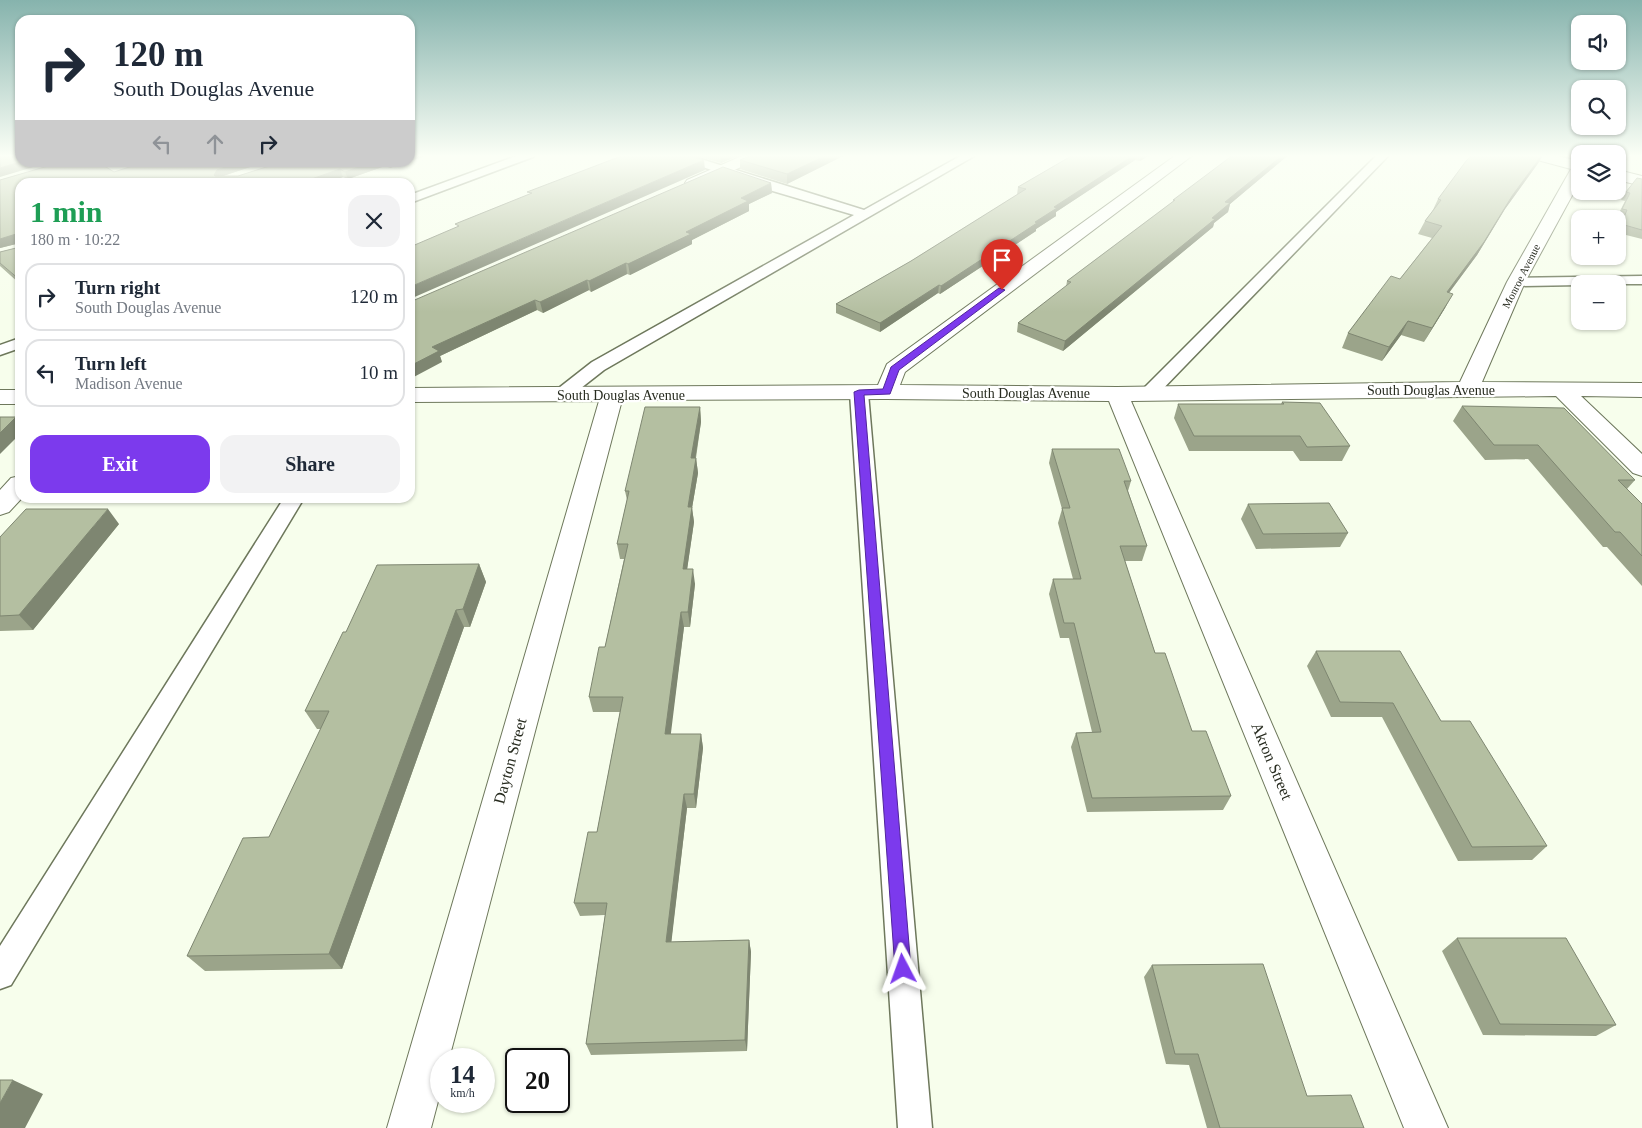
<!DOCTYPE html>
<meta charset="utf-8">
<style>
:root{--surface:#fff;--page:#f2f2f3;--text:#1f2937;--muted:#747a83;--line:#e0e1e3;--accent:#7c3aed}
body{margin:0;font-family:"Times New Roman",serif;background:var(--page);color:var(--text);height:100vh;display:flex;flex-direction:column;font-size:19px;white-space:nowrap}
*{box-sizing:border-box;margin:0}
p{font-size:16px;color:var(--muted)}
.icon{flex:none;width:28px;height:28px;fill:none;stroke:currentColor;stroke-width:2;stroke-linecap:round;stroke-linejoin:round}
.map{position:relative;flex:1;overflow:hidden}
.panel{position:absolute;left:15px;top:178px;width:400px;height:325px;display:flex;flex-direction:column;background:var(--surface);border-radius:15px;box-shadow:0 1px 4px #0004}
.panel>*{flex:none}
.guide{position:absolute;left:15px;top:15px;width:400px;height:152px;border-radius:15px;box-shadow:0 1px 4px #0004;background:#fff;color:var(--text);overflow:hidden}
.controls{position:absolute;left:1571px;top:15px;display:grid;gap:10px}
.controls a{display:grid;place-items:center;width:55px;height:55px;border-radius:10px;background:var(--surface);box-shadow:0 1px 4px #0004;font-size:25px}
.speed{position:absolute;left:430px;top:1048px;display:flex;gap:10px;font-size:25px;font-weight:700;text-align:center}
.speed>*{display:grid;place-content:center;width:65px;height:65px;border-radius:50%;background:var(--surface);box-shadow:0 1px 4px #0004;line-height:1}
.speed small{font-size:12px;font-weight:400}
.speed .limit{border:2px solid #111;border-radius:8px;background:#fff;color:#111}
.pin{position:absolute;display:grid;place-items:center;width:42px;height:42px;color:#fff;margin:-51px -21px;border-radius:50% 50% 50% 0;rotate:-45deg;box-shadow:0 0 5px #0007}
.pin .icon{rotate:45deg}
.me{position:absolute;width:55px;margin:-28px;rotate:356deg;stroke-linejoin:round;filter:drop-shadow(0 0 4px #0008)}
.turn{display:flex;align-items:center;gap:18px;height:105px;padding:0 15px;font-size:22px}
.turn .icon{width:65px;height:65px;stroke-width:2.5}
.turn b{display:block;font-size:35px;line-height:42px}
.lanes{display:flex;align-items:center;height:48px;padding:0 15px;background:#0003;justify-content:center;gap:25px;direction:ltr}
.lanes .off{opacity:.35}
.round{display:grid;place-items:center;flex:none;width:52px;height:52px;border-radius:15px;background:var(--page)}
.headline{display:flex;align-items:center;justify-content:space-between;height:85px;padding:0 15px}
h1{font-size:30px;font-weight:700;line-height:38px;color:#1e9e55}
.cta{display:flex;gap:10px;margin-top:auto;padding:10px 15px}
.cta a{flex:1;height:58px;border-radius:15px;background:var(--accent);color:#fff;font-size:20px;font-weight:700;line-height:58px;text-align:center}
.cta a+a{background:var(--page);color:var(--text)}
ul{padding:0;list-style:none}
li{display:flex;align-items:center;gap:15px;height:68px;margin:0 10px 8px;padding:0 5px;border:2px solid var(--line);border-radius:15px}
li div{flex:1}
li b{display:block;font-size:19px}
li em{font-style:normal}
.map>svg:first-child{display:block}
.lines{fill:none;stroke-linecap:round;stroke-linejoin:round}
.lane-casing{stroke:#6e785c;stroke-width:3}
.street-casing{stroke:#6e785c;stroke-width:2}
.lane{fill:#fff;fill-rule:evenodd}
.street{fill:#fff;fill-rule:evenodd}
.wall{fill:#9ba48a}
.shaded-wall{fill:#7e8671}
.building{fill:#b4bfa1;stroke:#7e8671}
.route{fill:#7c3aed;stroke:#51269a}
.labels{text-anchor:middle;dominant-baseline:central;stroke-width:4.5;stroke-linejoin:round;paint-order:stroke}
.far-street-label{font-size:11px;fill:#272b1f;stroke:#fff}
.street-label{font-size:14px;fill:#272b1f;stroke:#fff}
.near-street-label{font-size:16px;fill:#272b1f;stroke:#fff}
</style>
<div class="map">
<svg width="1642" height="1128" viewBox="0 0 1642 1128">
<rect width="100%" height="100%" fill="#f7feec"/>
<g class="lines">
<defs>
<path id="lane" d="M 519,155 L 535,155 L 533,157 L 410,203 L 410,195 Z
M 672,155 L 688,155 L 864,210 L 962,155 L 976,155 L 604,370 L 567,399 L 561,400 L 555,399 L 552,395 L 555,391 L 592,362 L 854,215 L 766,189 L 674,157 Z
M 1377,155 L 1389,155 L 1155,397 L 1149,398 L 1143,397 L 1140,393 L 1143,389 Z
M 1642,276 L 1642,284 L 1580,284 L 1580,285 L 1516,286 L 1511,285 L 1509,282 L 1511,279 L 1516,278 Z
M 20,338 L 20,348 L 0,355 L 0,345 Z
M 859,388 L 865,389 L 868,393 L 932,1128 L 898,1128 L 850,393 L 853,389 Z
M 284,498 L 304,498 L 11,985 L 0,989 L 0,946 Z"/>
<path id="street" d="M 744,155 L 764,155 L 761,158 L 699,186 L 687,186 L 685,183 L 687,180 Z
M 1176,155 L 1193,155 L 905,372 L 900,385 L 1117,387 L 1460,382 L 1507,282 L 1571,169 L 1530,158 L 1527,155 L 1552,155 L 1580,161 L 1580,181 L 1525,282 L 1482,382 L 1642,383 L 1642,397 L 1581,396 L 1642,454 L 1642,476 L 1633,473 L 1556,396 L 1131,401 L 1448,1128 L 1404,1128 L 1109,401 L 886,399 L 622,400 L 449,1059 L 441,1059 L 441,1090 L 431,1128 L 387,1128 L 599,401 L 410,402 L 410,388 L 878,385 L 887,364 Z
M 1618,170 L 1642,176 L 1642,186 L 1618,180 Z
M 0,390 L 20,390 L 20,404 L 0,404 Z
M 20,476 L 20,498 L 22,498 L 9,512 L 0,515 L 0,490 L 11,478 Z"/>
</defs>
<use href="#lane" class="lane-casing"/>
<use href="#street" class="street-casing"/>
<use href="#lane" class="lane"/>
<use href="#street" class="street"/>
</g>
<path class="wall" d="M 693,155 L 740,155 L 721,163 Z
M 845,155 L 787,184 L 740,169 L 740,160 Z
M 1073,155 L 1150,155 L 1140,161 L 1135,160 L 1056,212 L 1056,216 L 1036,229 L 1036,231 L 940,294 L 938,293 L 880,332 L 836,313 L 836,304 L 911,261 L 1017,195 L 1018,187 Z
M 1286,157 L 1230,204 L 1228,212 L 1214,223 L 1213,227 L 1063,351 L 1017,332 L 1018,323 L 1066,287 L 1067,281 L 1173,202 L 1173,200 Z
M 62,162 L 98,162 L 114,172 L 145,162 L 265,162 L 223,176 L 238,176 L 282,162 L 407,162 L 390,168 L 385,166 L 348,179 L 343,177 L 327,182 L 20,182 L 20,284 L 0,266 L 0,252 L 16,248 L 16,244 L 0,248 L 0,180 Z
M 1539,162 L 1505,209 L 1477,255 L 1449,293 L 1445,308 L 1424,342 L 1401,335 L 1382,361 L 1342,348 L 1348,333 L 1400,279 L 1432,238 L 1418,234 L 1425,221 L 1432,212 L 1438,199 Z
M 1642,179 L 1642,239 L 1618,233 L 1618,228 L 1622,218 L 1617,217 L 1625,201 L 1621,200 L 1626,192 Z
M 771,183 L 772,193 L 749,204 L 749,211 L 692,240 L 692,244 L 630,275 L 627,274 L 591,292 L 589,290 L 543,313 L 537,310 L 440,356 L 442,362 L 410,302 Z
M 1282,402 L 1350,446 L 1342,461 L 1300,461 L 1293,451 L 1189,451 L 1174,418 L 1178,404 L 1281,404 Z
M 1462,406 L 1635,480 L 1627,489 L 1642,504 L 1642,586 L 1607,547 L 1603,547 L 1528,459 L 1485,460 L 1453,421 Z
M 700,407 L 701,422 L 696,458 L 698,473 L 692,508 L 694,522 L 687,569 L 695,584 L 690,627 L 684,627 L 670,734 L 701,734 L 703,748 L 696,808 L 687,808 L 671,942 L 749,940 L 751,952 L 747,1051 L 591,1055 L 586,1044 L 605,915 L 580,916 L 574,903 L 597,832 L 620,712 L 593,712 L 589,697 L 605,647 L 624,559 L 620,559 L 617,544 L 627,500 L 625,491 Z
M 1052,449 L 1131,481 L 1128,491 L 1147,546 L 1142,561 L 1125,561 L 1155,653 L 1192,731 L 1231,796 L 1223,810 L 1087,812 L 1071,747 L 1076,733 L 1092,732 L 1069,638 L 1060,638 L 1049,594 L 1053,579 L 1073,579 L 1058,523 L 1062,509 L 1049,463 Z
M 1248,504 L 1348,533 L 1340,547 L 1256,549 L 1241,519 Z
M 119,524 L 33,630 L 0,631 L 0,537 Z
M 479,564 L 486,582 L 470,627 L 464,627 L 342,969 L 205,971 L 187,956 L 269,837 L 321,729 L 317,729 L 305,711 L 346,632 Z
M 1316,651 L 1441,721 L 1547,846 L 1532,860 L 1458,861 L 1382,717 L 1331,717 L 1307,666 Z
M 1457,938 L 1616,1025 L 1596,1036 L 1483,1035 L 1442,951 Z
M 1152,965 L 1307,1096 L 1364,1128 L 1207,1128 L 1189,1065 L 1166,1064 L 1144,977 Z"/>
<path class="shaded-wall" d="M 410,155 L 429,155 L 410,161 Z
M 720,155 L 740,155 L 721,163 Z
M 827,155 L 845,155 L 787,184 L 787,174 Z
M 1134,155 L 1136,155 L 1135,160 L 1056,212 L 1056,216 L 1036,229 L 1036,231 L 940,294 L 941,286 L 1035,222 L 1054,207 Z
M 1141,155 L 1150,155 L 1140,161 Z
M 1283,155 L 1287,155 L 1286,157 L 1230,204 L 1228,212 L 1214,223 L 1213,227 L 1063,351 L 1065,341 L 1212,218 L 1225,202 Z
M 1542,155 L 1543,155 L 1539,162 L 1505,209 L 1477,255 L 1439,306 L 1447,292 L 1512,196 Z
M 704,160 L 705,170 L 410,299 L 410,287 Z
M 20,162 L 50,162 L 0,177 L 0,168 Z
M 239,162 L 265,162 L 220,177 L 217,182 L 214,175 L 217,170 Z
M 372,162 L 384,162 L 385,166 L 348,179 L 345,172 Z
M 388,162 L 407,162 L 390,168 Z
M 340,169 L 343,177 L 327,182 L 303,182 Z
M 771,183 L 772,193 L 749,204 L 749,211 L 692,240 L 692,244 L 630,275 L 628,264 L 686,232 L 741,198 Z
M 16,234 L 20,243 L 0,248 L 0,239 Z
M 626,263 L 627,274 L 591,292 L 589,281 Z
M 587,280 L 589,290 L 543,313 L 540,302 Z
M 939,285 L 938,293 L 880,332 L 880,323 Z
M 1453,294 L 1445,308 L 1424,342 L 1432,328 Z
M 535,300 L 537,310 L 440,356 L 442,362 L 410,379 L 410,366 L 432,347 Z
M 1408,321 L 1401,335 L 1382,361 L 1389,347 Z
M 700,407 L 701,422 L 693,473 L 691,458 Z
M 16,417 L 20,422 L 20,434 L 0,454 L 0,433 Z
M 696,458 L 698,473 L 692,508 L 694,522 L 685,584 L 683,569 L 688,507 Z
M 108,509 L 119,524 L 33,630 L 19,615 Z
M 479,564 L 486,582 L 470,627 L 463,609 Z
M 693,569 L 695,584 L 690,627 L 688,612 Z
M 456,610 L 464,627 L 342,969 L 329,954 Z
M 681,612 L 684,627 L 669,749 L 665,734 Z
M 701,734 L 703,748 L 696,808 L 694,794 Z
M 684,794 L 687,808 L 670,954 L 666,942 Z
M 749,940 L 751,952 L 747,1051 L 745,1040 Z
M 13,1080 L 43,1094 L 25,1128 L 0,1128 L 0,1103 Z"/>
<path class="building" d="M 0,155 L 20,155 L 20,162 L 0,168 Z
M 624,155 L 687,155 L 704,160 L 410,287 L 410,247 L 459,226 L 455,224 L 532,193 L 527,192 Z
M 752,155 L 827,155 L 787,174 L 740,160 Z
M 1073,155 L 1134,155 L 1054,207 L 1057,208 L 1035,222 L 1037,223 L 941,286 L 939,285 L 880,323 L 836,304 L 911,261 L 1026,189 L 1018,187 Z
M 1233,155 L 1283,155 L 1225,202 L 1230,203 L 1212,218 L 1215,219 L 1065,341 L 1018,323 L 1071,282 L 1067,281 L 1175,200 L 1173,200 Z
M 1472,155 L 1542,155 L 1512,196 L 1484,242 L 1447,292 L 1453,294 L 1432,328 L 1408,321 L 1389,347 L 1348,333 L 1391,276 L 1400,279 L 1442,226 L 1425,221 L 1441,200 L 1438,199 L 1466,161 Z
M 62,162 L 98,162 L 114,172 L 145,162 L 239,162 L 217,170 L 214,175 L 215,176 L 238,176 L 282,162 L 372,162 L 345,172 L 340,169 L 303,182 L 20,182 L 20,280 L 0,263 L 0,252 L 16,248 L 16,234 L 0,239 L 0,180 Z
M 723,167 L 771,183 L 741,198 L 748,201 L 686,232 L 691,234 L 628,264 L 626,263 L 589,281 L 587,280 L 540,302 L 535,300 L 432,347 L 439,351 L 410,366 L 410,302 Z
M 1637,178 L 1642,179 L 1642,230 L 1621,224 L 1627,210 L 1622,209 L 1630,193 L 1626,192 Z
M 1282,402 L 1320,403 L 1350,446 L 1307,447 L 1300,436 L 1194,436 L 1178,404 L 1284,404 Z
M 1462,406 L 1564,408 L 1635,480 L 1618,480 L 1642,504 L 1642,556 L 1620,532 L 1615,532 L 1538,445 L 1494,445 Z
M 645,407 L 700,407 L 691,458 L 696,458 L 688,507 L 692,507 L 683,569 L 693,569 L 688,612 L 681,612 L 665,734 L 701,734 L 694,794 L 684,794 L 666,942 L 749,940 L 745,1040 L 586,1044 L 607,903 L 574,903 L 588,832 L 597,832 L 623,697 L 589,697 L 599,647 L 605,647 L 628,544 L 617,544 L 629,491 L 625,491 Z
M 0,417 L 16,417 L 0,433 Z
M 1052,449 L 1119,449 L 1131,481 L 1124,481 L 1147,546 L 1120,546 L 1155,653 L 1165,653 L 1192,731 L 1206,731 L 1231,796 L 1092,798 L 1076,733 L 1101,732 L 1074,623 L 1064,623 L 1053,579 L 1081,579 L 1062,508 L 1070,508 Z
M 1329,503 L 1348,533 L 1263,534 L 1248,504 Z
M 26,509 L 108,509 L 19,615 L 0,616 L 0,537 Z
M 479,564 L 463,609 L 456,610 L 329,954 L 187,956 L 243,838 L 269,837 L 329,711 L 305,711 L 343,632 L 346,632 L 377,565 Z
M 1316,651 L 1400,651 L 1441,721 L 1470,721 L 1547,846 L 1472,847 L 1393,703 L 1340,702 Z
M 1457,938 L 1566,938 L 1616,1025 L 1500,1024 Z
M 1263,964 L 1307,1096 L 1351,1095 L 1364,1128 L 1220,1128 L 1198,1054 L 1175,1054 L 1152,965 Z
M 0,1080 L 13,1080 L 0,1103 Z"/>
<linearGradient id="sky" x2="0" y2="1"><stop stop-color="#86b3ad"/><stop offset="0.5" stop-color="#fbfff6"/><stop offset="1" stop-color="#fbfff6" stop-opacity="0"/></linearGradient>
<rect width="1642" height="312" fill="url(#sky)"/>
<path class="route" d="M 999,288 L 1005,290 L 899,370 L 890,394 L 864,395 L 911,969 L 909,975 L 903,977 L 897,975 L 895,969 L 854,392 L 859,390 L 883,389 L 891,367 Z"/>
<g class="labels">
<g class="far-street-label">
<text transform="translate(1521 276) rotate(-63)">Monroe Avenue</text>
</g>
<g class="street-label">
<text x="1431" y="390">South Douglas Avenue</text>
<text x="1026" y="393">South Douglas Avenue</text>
<text x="621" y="395">South Douglas Avenue</text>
</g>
<g class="near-street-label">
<text transform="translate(510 761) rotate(-75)">Dayton Street</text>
<text transform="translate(1272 761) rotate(67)">Akron Street</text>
</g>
</g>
</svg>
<div class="controls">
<a><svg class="icon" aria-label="sound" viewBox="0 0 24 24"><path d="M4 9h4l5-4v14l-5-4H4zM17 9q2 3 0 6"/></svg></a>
<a><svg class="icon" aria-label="search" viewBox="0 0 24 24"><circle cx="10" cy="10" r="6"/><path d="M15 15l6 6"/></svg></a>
<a><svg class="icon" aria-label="layers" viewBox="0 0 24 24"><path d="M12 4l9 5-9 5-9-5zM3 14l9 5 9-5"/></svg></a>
<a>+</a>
<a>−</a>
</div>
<div class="speed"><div>14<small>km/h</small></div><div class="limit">20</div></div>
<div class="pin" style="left:1002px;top:290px;background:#d93025"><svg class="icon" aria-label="arrive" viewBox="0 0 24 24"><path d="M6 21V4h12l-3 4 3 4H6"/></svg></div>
<svg class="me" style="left:903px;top:969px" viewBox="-20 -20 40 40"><path d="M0-17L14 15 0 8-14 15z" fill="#7c3aed" stroke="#fff" stroke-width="4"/></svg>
<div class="guide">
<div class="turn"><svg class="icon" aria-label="right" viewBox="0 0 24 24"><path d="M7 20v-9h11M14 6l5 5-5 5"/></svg><div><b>120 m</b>South Douglas Avenue</div></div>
<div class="lanes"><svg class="icon off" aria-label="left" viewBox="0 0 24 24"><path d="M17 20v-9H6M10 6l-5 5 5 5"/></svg><svg class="icon off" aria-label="ahead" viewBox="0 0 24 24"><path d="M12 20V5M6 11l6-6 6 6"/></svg><svg class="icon" aria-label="right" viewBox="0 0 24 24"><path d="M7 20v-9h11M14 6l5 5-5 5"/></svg></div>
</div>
<section class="panel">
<div class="headline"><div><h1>1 min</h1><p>180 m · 10:22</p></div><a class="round"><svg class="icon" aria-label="close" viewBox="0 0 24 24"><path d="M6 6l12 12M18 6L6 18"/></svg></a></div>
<ul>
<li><svg class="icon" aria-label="right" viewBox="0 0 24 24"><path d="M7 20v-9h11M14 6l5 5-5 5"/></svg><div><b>Turn right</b><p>South Douglas Avenue</p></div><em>120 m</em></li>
<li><svg class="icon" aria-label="left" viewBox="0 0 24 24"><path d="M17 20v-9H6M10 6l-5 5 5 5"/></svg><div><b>Turn left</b><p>Madison Avenue</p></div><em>10 m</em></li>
</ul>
<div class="cta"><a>Exit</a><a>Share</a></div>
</section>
</div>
